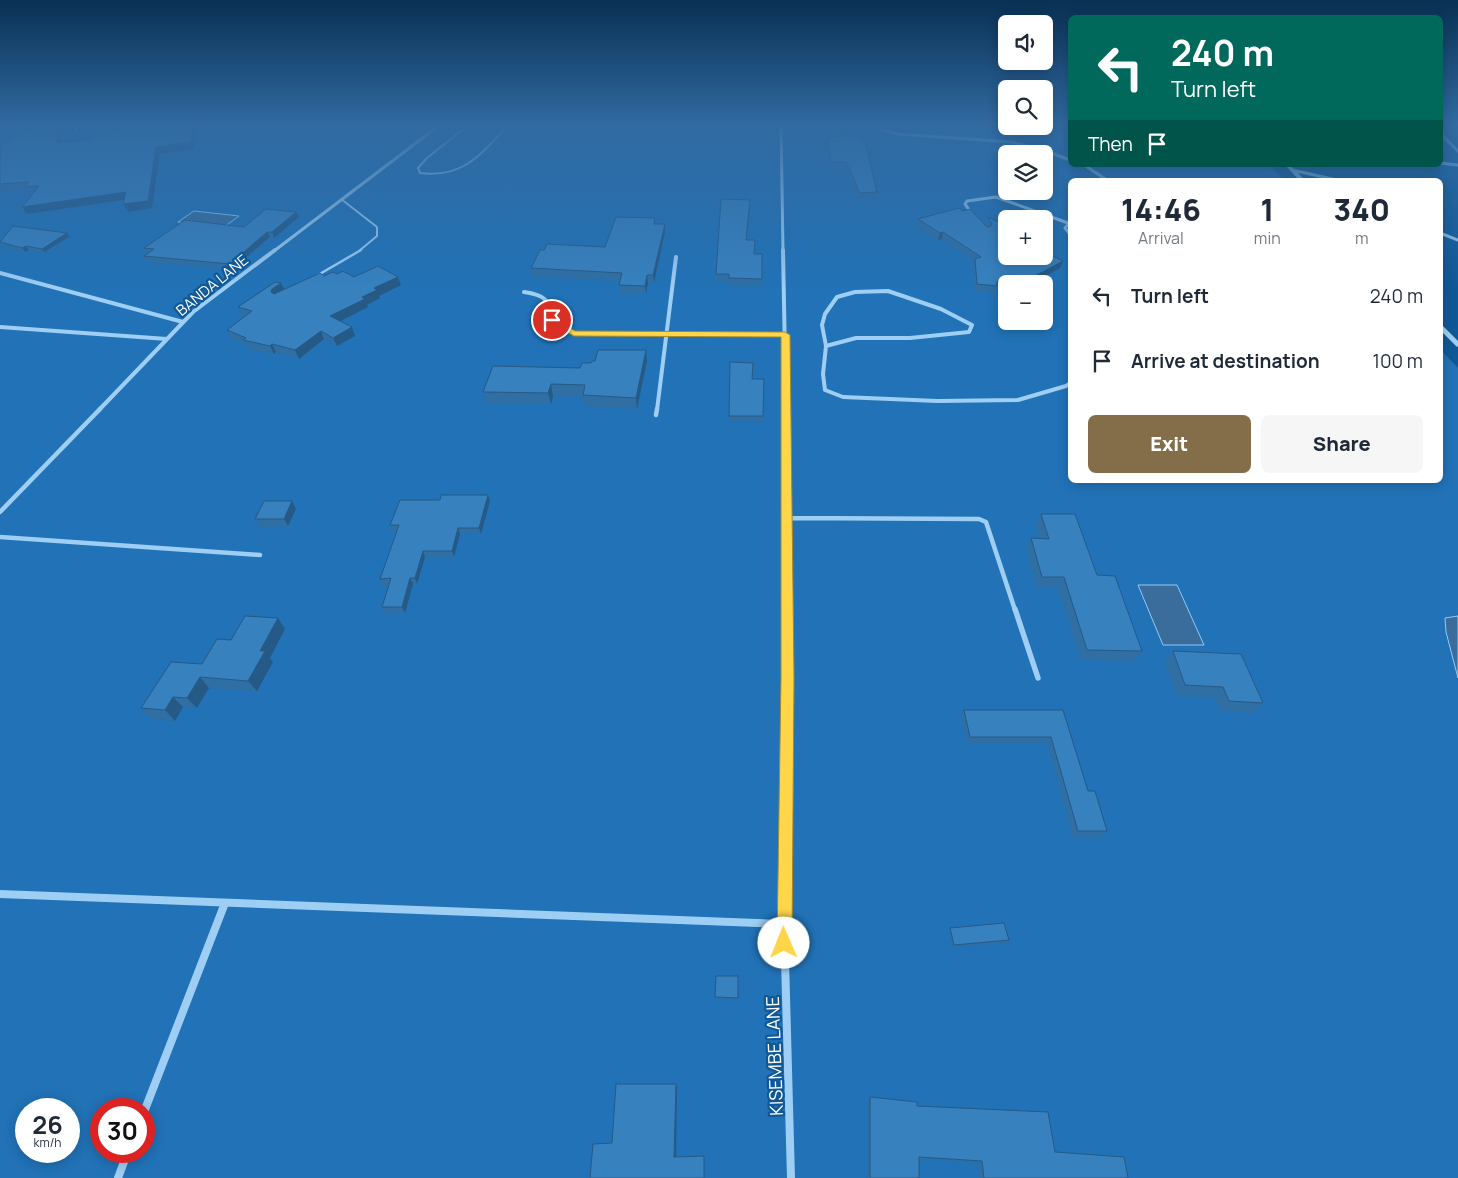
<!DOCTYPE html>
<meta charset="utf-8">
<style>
:root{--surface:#fff;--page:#f6f6f7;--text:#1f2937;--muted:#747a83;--accent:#846e4a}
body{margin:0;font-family:Manrope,sans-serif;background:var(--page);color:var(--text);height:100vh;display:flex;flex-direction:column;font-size:19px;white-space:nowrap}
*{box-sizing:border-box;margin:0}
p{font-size:16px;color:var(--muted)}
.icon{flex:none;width:28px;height:28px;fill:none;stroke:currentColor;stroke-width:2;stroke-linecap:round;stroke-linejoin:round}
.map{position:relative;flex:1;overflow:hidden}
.sheet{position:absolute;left:1068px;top:178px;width:375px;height:305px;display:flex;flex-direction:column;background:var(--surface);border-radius:8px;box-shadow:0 2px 12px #0003}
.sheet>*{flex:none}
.banner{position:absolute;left:1068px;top:15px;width:375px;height:152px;border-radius:8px;box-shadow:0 2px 12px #0003;background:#00695c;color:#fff;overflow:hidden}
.controls{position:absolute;left:998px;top:15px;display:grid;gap:10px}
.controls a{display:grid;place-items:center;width:55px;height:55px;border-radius:8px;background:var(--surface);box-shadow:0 2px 12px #0003;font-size:25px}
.speed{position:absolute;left:15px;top:1098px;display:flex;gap:10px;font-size:25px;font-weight:700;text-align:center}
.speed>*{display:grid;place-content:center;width:65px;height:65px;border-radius:50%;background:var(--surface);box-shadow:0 2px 12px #0003;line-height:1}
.speed small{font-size:12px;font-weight:400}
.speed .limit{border:8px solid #d22;background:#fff;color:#111}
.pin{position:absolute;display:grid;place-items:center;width:42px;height:42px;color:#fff;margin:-21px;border:2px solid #fff;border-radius:50%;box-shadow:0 1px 5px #0007}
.me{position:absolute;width:55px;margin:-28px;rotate:359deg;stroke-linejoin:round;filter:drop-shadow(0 0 4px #0008)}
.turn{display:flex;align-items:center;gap:18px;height:105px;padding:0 20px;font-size:22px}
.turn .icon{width:65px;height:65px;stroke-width:2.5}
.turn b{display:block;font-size:35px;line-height:42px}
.then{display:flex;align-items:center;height:48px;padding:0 20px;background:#0003;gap:10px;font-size:19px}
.eta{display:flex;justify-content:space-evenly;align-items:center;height:85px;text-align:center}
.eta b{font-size:30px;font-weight:800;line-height:35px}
.cta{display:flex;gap:10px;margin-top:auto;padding:10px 20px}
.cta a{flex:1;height:58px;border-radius:8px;background:var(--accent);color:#fff;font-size:20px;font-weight:800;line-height:58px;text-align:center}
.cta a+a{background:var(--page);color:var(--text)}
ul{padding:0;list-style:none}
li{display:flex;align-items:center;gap:15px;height:65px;padding:0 20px}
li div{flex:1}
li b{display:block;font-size:19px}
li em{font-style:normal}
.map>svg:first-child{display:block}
.green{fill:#2172b6;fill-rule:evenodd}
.water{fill:#3a6d9b;stroke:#90caf8}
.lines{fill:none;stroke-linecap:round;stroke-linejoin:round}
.service-far1{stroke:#9ecef4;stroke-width:2}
.service{stroke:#9ecef4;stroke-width:2.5}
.minor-far4{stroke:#9ecef4;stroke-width:3}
.minor-far3{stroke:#9ecef4;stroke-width:4}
.minor-far2{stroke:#9ecef4;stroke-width:4.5}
.minor-far1{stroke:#9ecef4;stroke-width:5.5}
.minor{stroke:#9ecef4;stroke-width:8}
.tertiary{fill:#9ecef4;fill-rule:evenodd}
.wall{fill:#2f6fa4}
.shaded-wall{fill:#265a86}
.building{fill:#3781bf;stroke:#265a86}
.route{fill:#ffd54a;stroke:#a68a30}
.labels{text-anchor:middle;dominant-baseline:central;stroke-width:4.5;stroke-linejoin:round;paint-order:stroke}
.far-street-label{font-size:15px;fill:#fff;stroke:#0f5897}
.street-label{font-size:18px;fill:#fff;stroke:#0f5897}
</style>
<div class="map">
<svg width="1458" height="1178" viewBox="0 0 1458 1178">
<rect width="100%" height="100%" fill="#0f5897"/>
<path class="green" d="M 0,124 L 1006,124 L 1006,126 L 1044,126 L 1044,124 L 1070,124 L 1070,165 L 1270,165 L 1284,180 L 1070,180 L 1070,480 L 1440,480 L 1440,349 L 1458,368 L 1458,1178 L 0,1178 ZM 1006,154 L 1044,154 L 1044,191 L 1006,191 ZM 1006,219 L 1044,219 L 1044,256 L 1006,256 ZM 1006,284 L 1044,284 L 1044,321 L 1006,321 ZM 26,1109 L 69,1109 L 69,1151 L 26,1151 ZM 101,1109 L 144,1109 L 144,1151 L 101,1151 Z"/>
<path class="water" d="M 194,211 L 239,216 L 224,227 L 178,222 Z
M 1138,585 L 1177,585 L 1204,645 L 1163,645 Z
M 1458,616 L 1458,678 L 1446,632 L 1445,618 Z"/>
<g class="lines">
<path class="service-far1" d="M 470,124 L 427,158 L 418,168 L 420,173 C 459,178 477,159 502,132 L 502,124
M 76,131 L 77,124
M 341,199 L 377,227 L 377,236 L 359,251"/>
<path class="service" d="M 318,275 L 361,250"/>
<path class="minor-far4" d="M 781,124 L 783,251
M 873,124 L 883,130 L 898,134 L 1011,142 L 1043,150 L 1070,160
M 1440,133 L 1458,151
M 1440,163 L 1458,165
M 1084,165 L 1107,180
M 1292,170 L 1337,180
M 972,214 L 965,204 L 967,201 L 996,197 L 1068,223
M 1070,222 L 1065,228 L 1070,234
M 1440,233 L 1458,240
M 274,251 L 441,124"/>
<path class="minor-far3" d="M 783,250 L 786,410
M 0,273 L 183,322
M 888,291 L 941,309 L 972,325 L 969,332 L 910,338 L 856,338 L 826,346 L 822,325 L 825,314 L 837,297 L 855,292 Z
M 524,292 C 545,295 549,299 552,320 L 574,333 L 785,335
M 0,327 L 167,339
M 826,346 L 823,374 L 825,390 L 843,397 L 937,401 L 1018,400 L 1066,386 L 1070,383
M 99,410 L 193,312 L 275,250
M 657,410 L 676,257"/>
<path class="minor-far2" d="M 786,409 L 787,610
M 656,415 L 657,409
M 0,512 L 100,409
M 786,518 L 979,519 L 986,522 L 1015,610
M 0,537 L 260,555"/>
<path class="minor-far1" d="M 1015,609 L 1038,678
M 785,862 L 787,609"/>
<path class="minor" d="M 785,861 L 784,924 L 791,1178
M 0,894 L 784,924
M 144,1112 L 225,903
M 118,1178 L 128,1151"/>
<path class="tertiary" d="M 1285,165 L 1290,165 L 1305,180 L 1299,180 Z
M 1440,324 L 1442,325 L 1458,341 L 1458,347 L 1456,346 L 1440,330 Z"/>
</g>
<path class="wall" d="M 33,124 L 61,124 L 61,143 L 93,139 L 178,125 L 192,124 L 196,131 L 194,149 L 160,154 L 152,208 L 128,212 L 124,200 L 27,214 L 33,194 L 30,194 L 27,190 L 0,192 L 0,146 Z
M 827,138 L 877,192 L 877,197 L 859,198 L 845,167 L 831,167 L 827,143 Z
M 750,207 L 747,240 L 754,254 L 762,279 L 762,286 L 729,285 L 729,281 L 716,281 L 716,274 Z
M 299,217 L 274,238 L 270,237 L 233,269 L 147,262 L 144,256 L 148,254 L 144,248 L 244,227 Z
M 987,217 L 1006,225 L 1006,256 L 1063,261 L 1060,268 L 1032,284 L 1006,284 L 1006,289 L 997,288 L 995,293 L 975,291 L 973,266 L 974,260 L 942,239 L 938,240 L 917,226 L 918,219 L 988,227 L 986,224 Z
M 655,218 L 655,224 L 665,224 L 665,232 L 654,283 L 648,283 L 646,294 L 620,294 L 619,285 L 620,281 L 533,277 L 531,268 L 605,247 Z
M 67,233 L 69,237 L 44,252 L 29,250 L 25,252 L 2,246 L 0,243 Z
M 337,274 L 401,285 L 379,296 L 380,298 L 367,305 L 368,307 L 340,322 L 352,327 L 355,336 L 337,346 L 324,339 L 299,359 L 276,352 L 274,354 L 247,349 L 244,344 L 232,339 L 227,330 L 245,316 L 242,316 L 238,307 L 281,283 L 284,289 L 324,276 Z
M 646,350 L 647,361 L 637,409 L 585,406 L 583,397 L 553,396 L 551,404 L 486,403 L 483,392 L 580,368 L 591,363 L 595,361 Z
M 730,362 L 752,379 L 764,379 L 763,422 L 729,421 Z
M 490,501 L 481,534 L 460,534 L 454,557 L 425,557 L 417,584 L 413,584 L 405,613 L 386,613 L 382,607 L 389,585 L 383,585 L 380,579 L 397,531 L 393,531 L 390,525 Z
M 296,509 L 288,526 L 260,527 L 255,519 Z
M 1041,514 L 1097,575 L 1142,651 L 1135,661 L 1081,660 L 1058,588 L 1037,588 L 1026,550 L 1031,538 L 1040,539 L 1036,525 Z
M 285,629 L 270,658 L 273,662 L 257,691 L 209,688 L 197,708 L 183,707 L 175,721 L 152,719 L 141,708 L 202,664 L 231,640 Z
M 1173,651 L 1263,703 L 1253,713 L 1220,711 L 1214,697 L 1177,696 L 1165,662 Z
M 964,710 L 1063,710 L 1088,791 L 1107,831 L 1102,837 L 1073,837 L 1047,743 L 967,743 L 961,717 Z
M 950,928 L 1009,940 L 1007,943 L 953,947 L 949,930 Z
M 716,976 L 738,976 L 738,1000 L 715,999 Z
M 870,1097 L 917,1106 L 1055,1152 L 1128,1178 L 980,1178 L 978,1163 L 919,1159 L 919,1178 L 868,1178 L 867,1100 Z"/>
<path class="shaded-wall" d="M 0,124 L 28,124 L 0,128 Z
M 57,124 L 61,124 L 61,151 L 57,143 Z
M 192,124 L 196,131 L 194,149 L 160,154 L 152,208 L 128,212 L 123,204 L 156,147 Z
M 126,192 L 130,199 L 27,214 L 22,207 Z
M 296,212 L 299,217 L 274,238 L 272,232 Z
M 665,224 L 665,232 L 654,283 L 653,275 Z
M 267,232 L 270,237 L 233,269 L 230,264 Z
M 943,232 L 942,239 L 938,240 L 940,233 Z
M 67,233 L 69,237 L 44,252 L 42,249 Z
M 1048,244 L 1046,251 L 1044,252 L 1044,246 Z
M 26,246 L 29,250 L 25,252 L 22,248 Z
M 1063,261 L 1060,268 L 1032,284 L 1030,284 L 1031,278 Z
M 647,275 L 648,283 L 646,294 L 645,286 Z
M 398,277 L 401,285 L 379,296 L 380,298 L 367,305 L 368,307 L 333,325 L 330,316 L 362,297 L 374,288 Z
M 281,283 L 285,291 L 276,297 L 271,292 L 272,289 Z
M 352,327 L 355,336 L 337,346 L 333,338 Z
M 321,331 L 324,339 L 299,359 L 295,350 Z
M 272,344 L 276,352 L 274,354 L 270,346 Z
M 646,350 L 647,361 L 637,409 L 636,398 Z
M 551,384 L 553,396 L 551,404 L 548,393 Z
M 488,495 L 490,501 L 481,534 L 479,528 Z
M 292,501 L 296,509 L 288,526 L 284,519 Z
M 458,528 L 460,534 L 454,557 L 452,551 Z
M 423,551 L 425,557 L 417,584 L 415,578 Z
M 410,578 L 413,584 L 405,613 L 402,607 Z
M 278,618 L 285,629 L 270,658 L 273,662 L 257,691 L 248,681 L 260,651 Z
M 200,677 L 209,688 L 197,708 L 187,698 Z
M 173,697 L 183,707 L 175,721 L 165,710 Z
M 676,1084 L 677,1088 L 676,1160 L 674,1157 Z"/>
<path class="building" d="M 33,124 L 57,124 L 57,143 L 93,139 L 94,135 L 112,133 L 114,124 L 174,124 L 174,125 L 192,124 L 191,142 L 156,147 L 148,201 L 123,204 L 126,192 L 22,207 L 39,186 L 25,187 L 29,182 L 0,184 L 0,146 Z
M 853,134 L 866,145 L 877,192 L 860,193 L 846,162 L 831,162 L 827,138 Z
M 721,199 L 750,200 L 746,240 L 755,240 L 754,254 L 762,254 L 762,279 L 729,278 L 729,274 L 716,274 Z
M 959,208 L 963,211 L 970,209 L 987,227 L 990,227 L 992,224 L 987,217 L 1006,225 L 1006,256 L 1044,256 L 1044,252 L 1063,261 L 1031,278 L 1013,278 L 1014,282 L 997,281 L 997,286 L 977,284 L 975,259 L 981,257 L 943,232 L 940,233 L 918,219 Z
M 266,209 L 296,212 L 272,232 L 267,232 L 230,264 L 144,256 L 154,249 L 144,248 L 185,220 L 244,227 Z
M 616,217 L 655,218 L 654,224 L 665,224 L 653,275 L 647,275 L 645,286 L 619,285 L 622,273 L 531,268 L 540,250 L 544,250 L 547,244 L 605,247 Z
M 13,226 L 67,233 L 42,249 L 26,246 L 22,248 L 0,242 Z
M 378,266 L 398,277 L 374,288 L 377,290 L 362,297 L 365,299 L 330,316 L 352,327 L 333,338 L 321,331 L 295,350 L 272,344 L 270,346 L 243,340 L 246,338 L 227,330 L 252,311 L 238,307 L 275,282 L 281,283 L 272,289 L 271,292 L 274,294 L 320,273 L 324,276 L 333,272 L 337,274 L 343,271 L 354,277 Z
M 598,350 L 646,350 L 636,398 L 583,395 L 585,385 L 551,384 L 548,393 L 483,392 L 493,366 L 580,368 L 582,363 L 591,363 L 592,361 L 595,361 Z
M 730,362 L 753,363 L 752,379 L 764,379 L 763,416 L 729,416 Z
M 441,495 L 488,495 L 479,528 L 458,528 L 452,551 L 423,551 L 415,578 L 410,578 L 402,607 L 382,607 L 391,578 L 380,579 L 399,525 L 390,525 L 400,500 L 440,500 Z
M 264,501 L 292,501 L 284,519 L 255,519 Z
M 1041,514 L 1075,514 L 1097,575 L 1115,576 L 1142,651 L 1087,650 L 1064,577 L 1042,577 L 1031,538 L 1049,539 Z
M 245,616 L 278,618 L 260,651 L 265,651 L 248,681 L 200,677 L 187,698 L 173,697 L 165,710 L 141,708 L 171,662 L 202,664 L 217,639 L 231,640 Z
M 1173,651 L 1241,654 L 1263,703 L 1229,701 L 1223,687 L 1185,685 Z
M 964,710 L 1063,710 L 1088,791 L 1095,791 L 1107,831 L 1078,831 L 1051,737 L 970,737 Z
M 1004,923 L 1009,940 L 954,945 L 950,928 Z
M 716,976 L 738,976 L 738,998 L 715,997 Z
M 616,1084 L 676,1084 L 674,1157 L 704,1156 L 704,1178 L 590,1178 L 593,1144 L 612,1143 Z
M 870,1097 L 917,1102 L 917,1106 L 1048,1112 L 1055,1152 L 1124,1157 L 1128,1178 L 984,1178 L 982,1161 L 919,1157 L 919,1178 L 870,1178 Z"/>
<linearGradient id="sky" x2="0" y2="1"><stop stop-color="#083053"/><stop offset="0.43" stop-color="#316aa1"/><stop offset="1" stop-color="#316aa1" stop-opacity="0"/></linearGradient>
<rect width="1458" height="289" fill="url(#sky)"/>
<path class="route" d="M 549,318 L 555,318 L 575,331 L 785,332 L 790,335 L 794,678 L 792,943 L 790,949 L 784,951 L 779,949 L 777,943 L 781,678 L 781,337 L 574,336 L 549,322 Z"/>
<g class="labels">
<g class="far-street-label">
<text transform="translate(212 285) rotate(-39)">BANDA LANE</text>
</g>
<g class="street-label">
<text transform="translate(774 1056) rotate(-92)">KISEMBE LANE</text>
</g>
</g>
</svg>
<div class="controls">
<a><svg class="icon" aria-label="sound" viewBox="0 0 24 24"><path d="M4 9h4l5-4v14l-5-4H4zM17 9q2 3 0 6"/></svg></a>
<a><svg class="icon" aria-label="search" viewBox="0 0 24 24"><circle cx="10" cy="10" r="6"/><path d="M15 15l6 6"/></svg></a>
<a><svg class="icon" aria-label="layers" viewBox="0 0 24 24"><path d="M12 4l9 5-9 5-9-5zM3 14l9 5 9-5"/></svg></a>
<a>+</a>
<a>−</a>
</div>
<div class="speed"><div>26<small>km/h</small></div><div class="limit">30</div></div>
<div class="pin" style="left:552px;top:320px;background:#d93025"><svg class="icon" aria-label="arrive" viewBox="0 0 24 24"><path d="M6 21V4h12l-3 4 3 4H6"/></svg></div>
<svg class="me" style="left:784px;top:943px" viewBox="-20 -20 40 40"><circle r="19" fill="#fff"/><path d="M0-13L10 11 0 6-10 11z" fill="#ffd54a"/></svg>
<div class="banner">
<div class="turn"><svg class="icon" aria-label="left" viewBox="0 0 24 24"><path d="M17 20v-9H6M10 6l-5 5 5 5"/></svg><div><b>240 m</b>Turn left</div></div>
<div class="then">Then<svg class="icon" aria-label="arrive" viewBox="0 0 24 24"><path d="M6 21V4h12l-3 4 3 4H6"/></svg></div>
</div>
<section class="sheet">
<div class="eta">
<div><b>14:46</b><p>Arrival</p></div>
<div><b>1</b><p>min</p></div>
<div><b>340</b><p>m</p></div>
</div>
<ul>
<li><svg class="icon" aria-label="left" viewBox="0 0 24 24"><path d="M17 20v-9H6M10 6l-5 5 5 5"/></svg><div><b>Turn left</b></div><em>240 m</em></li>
<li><svg class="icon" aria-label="arrive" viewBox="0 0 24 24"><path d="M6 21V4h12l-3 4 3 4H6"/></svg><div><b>Arrive at destination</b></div><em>100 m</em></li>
</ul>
<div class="cta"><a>Exit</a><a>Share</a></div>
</section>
</div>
